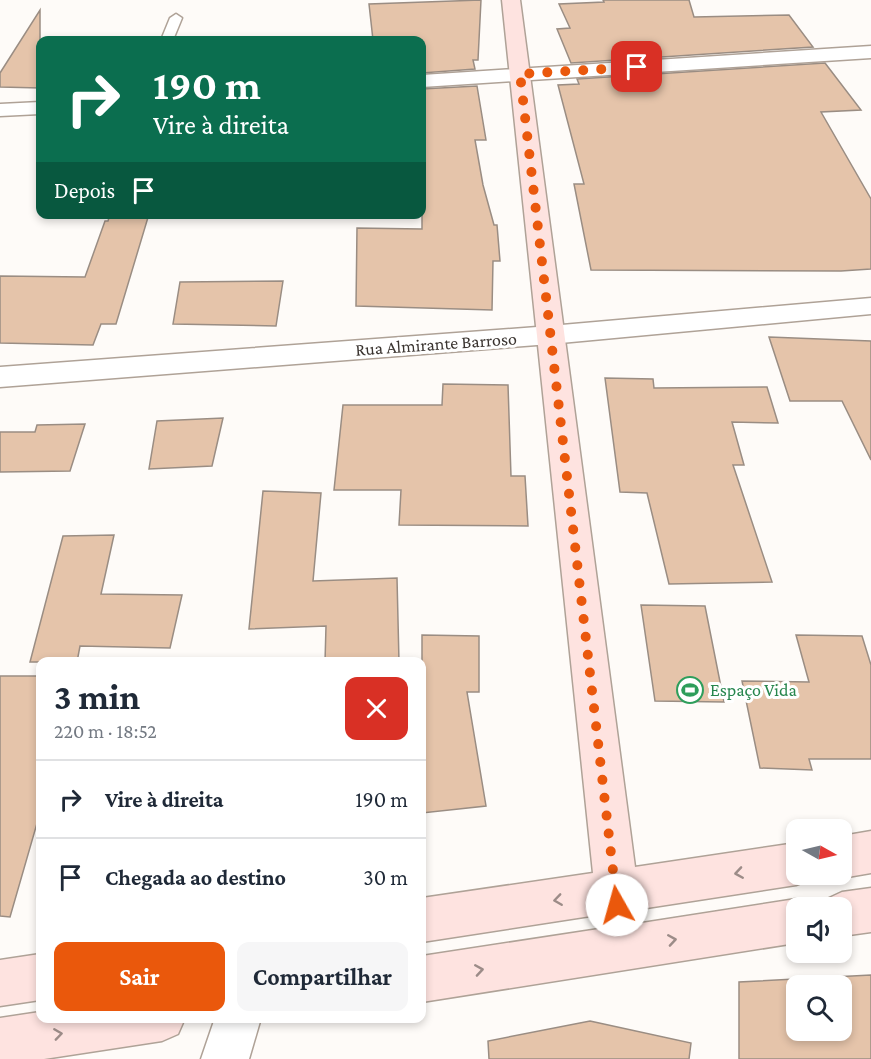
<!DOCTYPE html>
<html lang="pt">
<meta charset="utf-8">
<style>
:root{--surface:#fff;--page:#f6f6f7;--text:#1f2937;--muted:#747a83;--line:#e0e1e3;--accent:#ea580c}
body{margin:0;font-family:"Crimson Pro",serif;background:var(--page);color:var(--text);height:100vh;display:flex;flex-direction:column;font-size:22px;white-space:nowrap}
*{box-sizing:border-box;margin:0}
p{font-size:20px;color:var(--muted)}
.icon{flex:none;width:33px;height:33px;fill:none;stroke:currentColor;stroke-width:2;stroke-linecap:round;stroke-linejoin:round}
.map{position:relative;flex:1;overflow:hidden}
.details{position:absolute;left:36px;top:657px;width:390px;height:366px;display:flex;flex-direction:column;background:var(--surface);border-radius:12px;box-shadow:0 3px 9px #0003}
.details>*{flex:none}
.banner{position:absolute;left:36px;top:36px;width:390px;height:183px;border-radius:12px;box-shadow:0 3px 9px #0003;background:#0b6e4f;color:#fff;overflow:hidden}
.needle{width:39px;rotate:98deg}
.tools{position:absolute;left:786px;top:819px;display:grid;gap:12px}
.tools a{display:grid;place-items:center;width:66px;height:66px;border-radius:12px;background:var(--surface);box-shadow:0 3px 9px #0003;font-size:30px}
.pin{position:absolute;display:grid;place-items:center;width:51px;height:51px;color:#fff;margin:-26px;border-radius:12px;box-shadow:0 3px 9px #0006}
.me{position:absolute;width:66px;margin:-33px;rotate:353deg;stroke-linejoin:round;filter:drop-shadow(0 0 4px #0008)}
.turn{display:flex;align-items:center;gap:21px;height:126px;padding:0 18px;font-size:27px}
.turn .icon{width:78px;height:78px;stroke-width:2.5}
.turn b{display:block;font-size:42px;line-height:51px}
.then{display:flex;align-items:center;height:57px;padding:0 18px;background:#0003;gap:12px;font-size:22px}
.round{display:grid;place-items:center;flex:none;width:63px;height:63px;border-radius:12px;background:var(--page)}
.overview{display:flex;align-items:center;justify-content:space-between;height:102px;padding:0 18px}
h1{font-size:36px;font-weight:700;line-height:45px}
.cta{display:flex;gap:12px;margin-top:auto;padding:12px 18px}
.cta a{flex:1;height:69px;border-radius:12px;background:var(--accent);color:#fff;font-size:24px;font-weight:700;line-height:69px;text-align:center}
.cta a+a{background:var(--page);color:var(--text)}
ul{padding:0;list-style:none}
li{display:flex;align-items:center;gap:18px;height:78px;padding:0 18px;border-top:2px solid var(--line)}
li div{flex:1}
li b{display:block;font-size:22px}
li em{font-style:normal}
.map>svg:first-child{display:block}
.building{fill:#e5c4aa;stroke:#9a8d83;stroke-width:1.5;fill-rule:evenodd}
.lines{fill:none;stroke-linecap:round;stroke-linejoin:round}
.lane-casing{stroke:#afa297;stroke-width:3}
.street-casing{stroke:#afa297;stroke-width:3}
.secondary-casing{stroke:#afa297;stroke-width:3}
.lane{fill:#fff;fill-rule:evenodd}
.street{fill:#fff;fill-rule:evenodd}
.secondary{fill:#fee3e0;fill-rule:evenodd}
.oneway{stroke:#9c8c88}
.route{stroke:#ea580c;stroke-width:10;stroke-dasharray:0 18}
.labels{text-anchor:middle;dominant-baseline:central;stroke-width:6;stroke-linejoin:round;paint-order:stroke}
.street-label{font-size:18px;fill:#3a3430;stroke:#fff}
.leisure-label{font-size:18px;fill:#27864d;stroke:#fff;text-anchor:start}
</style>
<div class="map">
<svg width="871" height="1059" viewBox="0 0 871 1059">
<rect width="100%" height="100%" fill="#fefbf8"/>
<path class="building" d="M 481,0 L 478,60 L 473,60 L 475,69 L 422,73 L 422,40 L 373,40 L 369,4 Z
M 603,0 L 689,0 L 694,17 L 789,15 L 813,47 L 571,63 L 557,29 L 570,28 L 559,4 L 604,2 Z
M 40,10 L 40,88 L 0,87 L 0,73 Z
M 825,63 L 861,110 L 821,112 L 871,199 L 871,269 L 841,271 L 591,270 L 574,184 L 584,184 L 558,85 L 579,84 L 577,79 Z
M 477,86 L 486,140 L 475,140 L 483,185 L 494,225 L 497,225 L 500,261 L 493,261 L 492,310 L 356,306 L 357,228 L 422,229 L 422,89 Z
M 110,214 L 149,214 L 116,324 L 101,324 L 93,345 L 0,343 L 0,276 L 85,277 L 105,221 L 108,221 Z
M 283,281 L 276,326 L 173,324 L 180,282 Z
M 769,337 L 871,341 L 871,460 L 842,401 L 790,401 Z
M 605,378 L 653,379 L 654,388 L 767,387 L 778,423 L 732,422 L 744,465 L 733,465 L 772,582 L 669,584 L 647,493 L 620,492 Z
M 443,384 L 508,385 L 511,476 L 525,476 L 528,526 L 399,525 L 401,490 L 334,490 L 343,405 L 442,405 Z
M 223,418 L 212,466 L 149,469 L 157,421 Z
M 85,424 L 70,471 L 0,472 L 0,432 L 35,432 L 37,425 Z
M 263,491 L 321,493 L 313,581 L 397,578 L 399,662 L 325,662 L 326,626 L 249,629 Z
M 114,535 L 101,594 L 182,595 L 170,648 L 80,646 L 77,662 L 30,662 L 63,536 Z
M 641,605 L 705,606 L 724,702 L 655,701 Z
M 422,635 L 479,636 L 479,692 L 467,692 L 486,806 L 422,813 Z
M 796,635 L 862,636 L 871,665 L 871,759 L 809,759 L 812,770 L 760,768 L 742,681 L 809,682 Z
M 0,676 L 40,676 L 40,813 L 10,917 L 0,916 Z
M 871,975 L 871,1059 L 739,1059 L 739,982 ZM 796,986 L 842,986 L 842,1030 L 796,1030 Z
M 590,1021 L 691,1043 L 689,1059 L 489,1059 L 488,1041 Z"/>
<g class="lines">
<defs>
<path id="lane" d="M 176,14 L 182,18 L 173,40 L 161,40 L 170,18 Z"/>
<path id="street" d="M 871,46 L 871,58 L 422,87 L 422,75 Z
M 40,102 L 40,114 L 0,116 L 0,104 Z
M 871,298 L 871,314 L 550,344 L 0,387 L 0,367 L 550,326 Z
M 215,1018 L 261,1018 L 249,1059 L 201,1059 Z"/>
<path id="secondary" d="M 502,0 L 520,0 L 635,867 L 796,843 L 796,874 L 813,874 L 811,879 L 796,885 L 640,909 L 642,923 L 796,899 L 812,908 L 796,908 L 796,943 L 422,1002 L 422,956 L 599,929 L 597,915 L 422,942 L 422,898 L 593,873 Z
M 871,831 L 871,873 L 842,878 L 834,874 L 842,874 L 842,836 Z
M 871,888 L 871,932 L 842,936 L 842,908 L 823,908 L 827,899 L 842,892 Z
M 40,954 L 40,1000 L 0,1006 L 0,960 Z
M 40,1012 L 40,1018 L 185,1018 L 178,1034 L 162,1041 L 44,1059 L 0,1059 L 0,1018 Z"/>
</defs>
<use href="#lane" class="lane-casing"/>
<use href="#street" class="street-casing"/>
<use href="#secondary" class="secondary-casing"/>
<use href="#lane" class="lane"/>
<use href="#street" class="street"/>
<use href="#secondary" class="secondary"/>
</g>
<defs><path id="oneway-chevron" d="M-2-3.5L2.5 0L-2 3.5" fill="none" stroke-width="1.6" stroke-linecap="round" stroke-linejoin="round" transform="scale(1.5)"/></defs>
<g class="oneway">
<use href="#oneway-chevron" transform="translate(739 873) rotate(171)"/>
<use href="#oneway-chevron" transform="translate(558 900) rotate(172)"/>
<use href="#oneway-chevron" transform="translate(672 940) rotate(-9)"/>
<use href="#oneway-chevron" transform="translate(479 970) rotate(-9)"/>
<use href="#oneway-chevron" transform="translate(58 1034) rotate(-8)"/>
</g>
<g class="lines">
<path class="route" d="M 617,905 L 520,74 L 637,67"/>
</g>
<defs>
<symbol id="stadium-ring" viewBox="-11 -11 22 22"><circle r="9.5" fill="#fff" stroke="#2e9e5b" stroke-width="1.5"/><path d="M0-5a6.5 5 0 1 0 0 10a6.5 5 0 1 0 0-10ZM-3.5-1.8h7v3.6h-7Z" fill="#2e9e5b"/></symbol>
</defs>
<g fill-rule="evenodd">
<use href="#stadium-ring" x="675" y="675" width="30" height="30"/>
</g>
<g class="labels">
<g class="street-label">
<text transform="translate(436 344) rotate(-4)">Rua Almirante Barroso</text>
</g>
<g class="leisure-label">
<text x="710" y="690">Espaço Vida</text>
</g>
</g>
</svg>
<div class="tools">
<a><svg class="needle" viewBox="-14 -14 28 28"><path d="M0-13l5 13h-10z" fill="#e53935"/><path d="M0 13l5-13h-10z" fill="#747a83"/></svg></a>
<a><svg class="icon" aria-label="sound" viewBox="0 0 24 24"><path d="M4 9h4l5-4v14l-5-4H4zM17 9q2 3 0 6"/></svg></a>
<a><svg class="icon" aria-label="search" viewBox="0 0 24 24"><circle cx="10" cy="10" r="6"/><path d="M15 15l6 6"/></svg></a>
</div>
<div class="pin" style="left:637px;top:67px;background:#d93025"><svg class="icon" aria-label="arrive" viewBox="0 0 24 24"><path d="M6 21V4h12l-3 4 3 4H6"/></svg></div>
<svg class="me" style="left:617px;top:905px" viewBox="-20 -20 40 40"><circle r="19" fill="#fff"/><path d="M0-13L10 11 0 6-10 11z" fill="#ea580c"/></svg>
<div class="banner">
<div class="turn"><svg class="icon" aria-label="right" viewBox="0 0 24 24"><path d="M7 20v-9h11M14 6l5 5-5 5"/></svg><div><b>190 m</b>Vire à direita</div></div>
<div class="then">Depois<svg class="icon" aria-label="arrive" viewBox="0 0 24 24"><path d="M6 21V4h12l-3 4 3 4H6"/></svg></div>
</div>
<section class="details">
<div class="overview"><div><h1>3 min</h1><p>220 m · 18:52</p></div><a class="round" style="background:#d93025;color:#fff"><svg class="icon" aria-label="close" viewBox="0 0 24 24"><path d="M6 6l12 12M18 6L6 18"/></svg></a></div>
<ul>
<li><svg class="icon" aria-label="right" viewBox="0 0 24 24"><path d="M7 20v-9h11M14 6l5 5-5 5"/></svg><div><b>Vire à direita</b></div><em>190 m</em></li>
<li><svg class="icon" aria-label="arrive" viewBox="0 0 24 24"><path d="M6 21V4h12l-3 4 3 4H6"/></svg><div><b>Chegada ao destino</b></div><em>30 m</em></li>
</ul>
<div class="cta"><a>Sair</a><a>Compartilhar</a></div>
</section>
</div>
